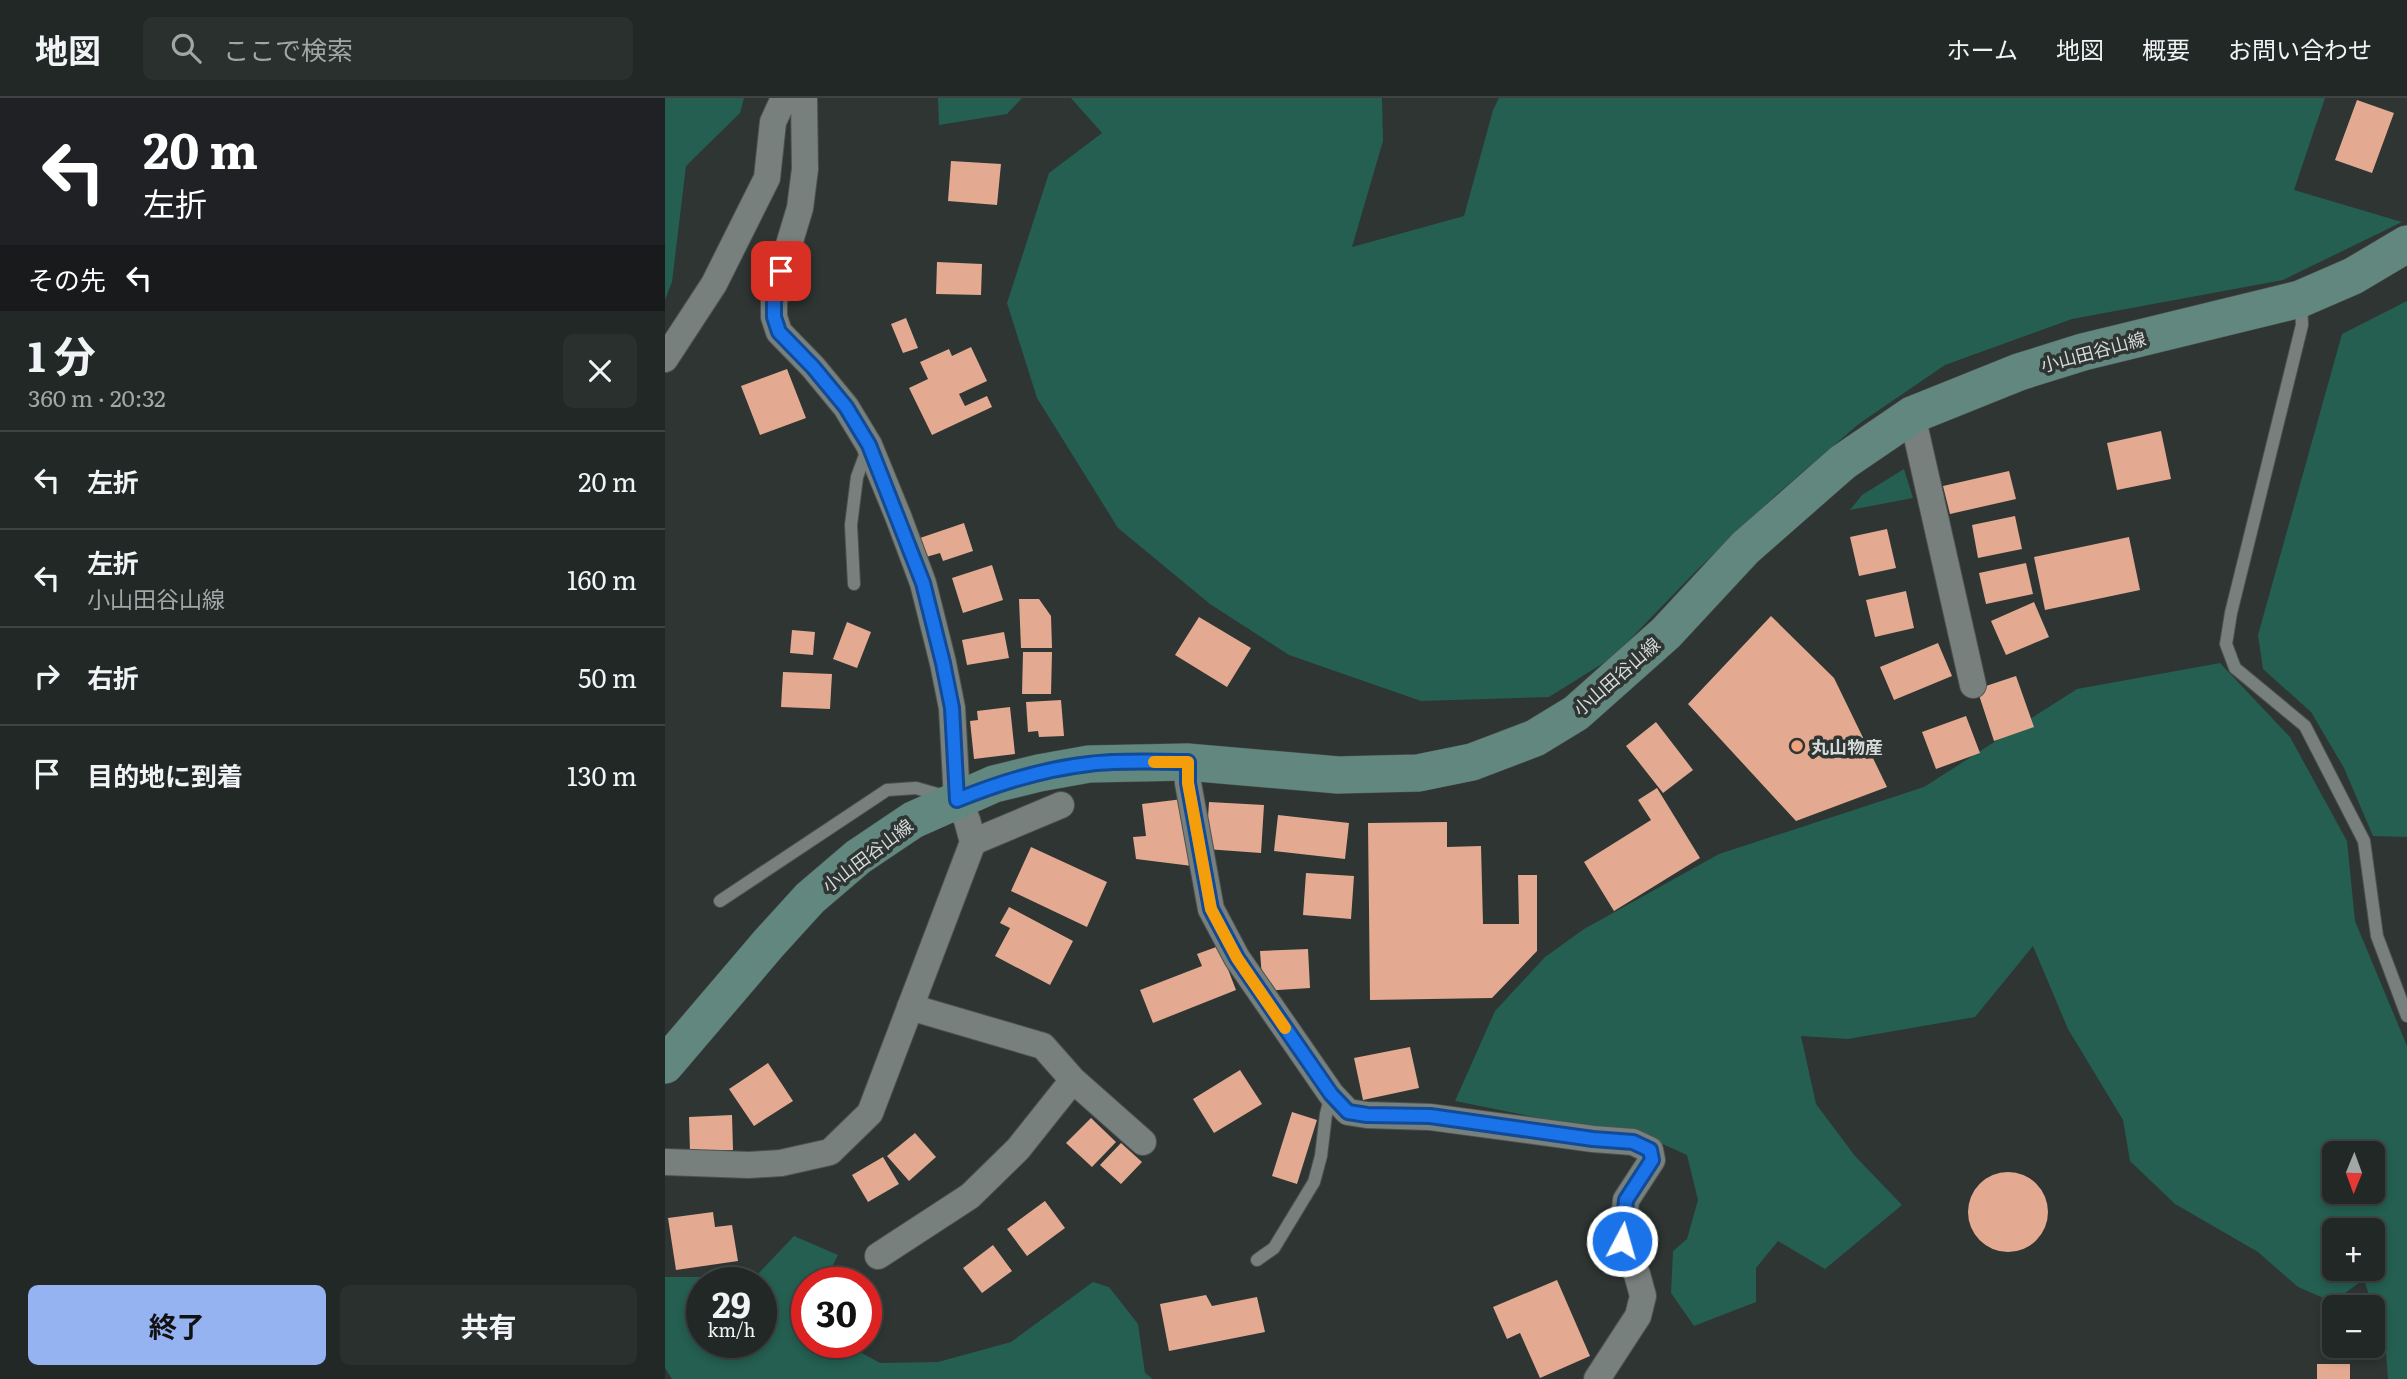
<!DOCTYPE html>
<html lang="ja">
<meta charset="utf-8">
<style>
:root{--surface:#222826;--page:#2a302e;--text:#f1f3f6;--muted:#a2a6a7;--line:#3f4443;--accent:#95b2f1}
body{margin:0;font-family:Literata,"Noto Sans JP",serif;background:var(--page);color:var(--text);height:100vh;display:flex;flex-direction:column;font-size:26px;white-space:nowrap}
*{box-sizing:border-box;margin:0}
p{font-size:23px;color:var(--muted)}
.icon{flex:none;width:38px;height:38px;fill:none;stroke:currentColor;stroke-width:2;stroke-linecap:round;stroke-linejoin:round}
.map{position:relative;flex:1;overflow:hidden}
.details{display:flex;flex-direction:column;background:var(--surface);width:665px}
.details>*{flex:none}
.top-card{background:#202124;color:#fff;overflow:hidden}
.needle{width:46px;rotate:181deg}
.tools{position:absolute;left:1657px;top:1043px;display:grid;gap:14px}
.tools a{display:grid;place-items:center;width:63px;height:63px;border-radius:10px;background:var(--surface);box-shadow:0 4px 10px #0003,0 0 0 2px var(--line);font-size:35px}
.speed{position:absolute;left:21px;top:1169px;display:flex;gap:14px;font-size:35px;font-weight:700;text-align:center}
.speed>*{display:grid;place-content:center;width:91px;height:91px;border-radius:50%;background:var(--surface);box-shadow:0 4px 10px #0003,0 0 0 2px var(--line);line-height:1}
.speed small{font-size:18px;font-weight:400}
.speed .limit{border:10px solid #d22;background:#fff;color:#111}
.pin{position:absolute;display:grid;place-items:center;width:60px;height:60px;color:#fff;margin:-30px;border-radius:14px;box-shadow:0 4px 10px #0006}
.me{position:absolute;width:77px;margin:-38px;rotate:6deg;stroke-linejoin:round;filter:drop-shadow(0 0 5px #0008)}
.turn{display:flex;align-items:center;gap:24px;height:147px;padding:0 28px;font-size:32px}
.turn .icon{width:91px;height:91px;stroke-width:2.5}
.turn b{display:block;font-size:49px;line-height:60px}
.then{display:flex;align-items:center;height:66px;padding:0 28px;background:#0003;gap:14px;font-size:26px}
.round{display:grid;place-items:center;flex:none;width:74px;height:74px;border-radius:10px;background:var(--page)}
.overview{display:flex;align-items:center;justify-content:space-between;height:119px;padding:0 28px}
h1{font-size:42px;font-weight:700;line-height:52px}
.action{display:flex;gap:14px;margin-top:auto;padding:14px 28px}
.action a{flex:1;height:80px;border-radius:10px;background:var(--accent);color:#111;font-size:28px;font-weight:700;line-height:80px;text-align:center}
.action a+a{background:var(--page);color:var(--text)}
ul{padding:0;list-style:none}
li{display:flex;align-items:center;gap:21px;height:98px;padding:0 28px;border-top:2px solid var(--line)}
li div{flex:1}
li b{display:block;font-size:26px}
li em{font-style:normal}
header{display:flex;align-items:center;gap:42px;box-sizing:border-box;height:98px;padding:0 35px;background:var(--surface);border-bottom:2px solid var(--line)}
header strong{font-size:33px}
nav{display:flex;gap:38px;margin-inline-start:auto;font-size:24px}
.search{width:490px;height:63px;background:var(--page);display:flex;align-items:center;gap:18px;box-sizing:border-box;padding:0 24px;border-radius:10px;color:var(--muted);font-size:26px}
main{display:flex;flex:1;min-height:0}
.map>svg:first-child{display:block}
.green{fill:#245f51;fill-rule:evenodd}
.building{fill:#e3aa91}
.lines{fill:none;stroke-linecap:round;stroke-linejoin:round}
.lane-casing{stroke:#4c5250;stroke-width:14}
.street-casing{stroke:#4c5250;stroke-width:28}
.secondary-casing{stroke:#4c5250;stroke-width:38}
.lane{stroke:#78807d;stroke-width:12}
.street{stroke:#78807d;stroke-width:26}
.secondary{stroke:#62877e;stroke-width:37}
.route-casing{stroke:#114b97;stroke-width:18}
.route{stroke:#1a73e8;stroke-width:12}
.slow{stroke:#f59e0b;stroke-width:12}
.poi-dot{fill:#f1a17d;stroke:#2e3533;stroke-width:2.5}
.labels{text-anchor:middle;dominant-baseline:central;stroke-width:7;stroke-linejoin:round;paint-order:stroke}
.street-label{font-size:18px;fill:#d6dad9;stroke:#2e3533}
.poi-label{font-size:18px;font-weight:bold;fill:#d6dad9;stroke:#2e3533;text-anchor:start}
</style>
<header>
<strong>地図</strong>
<div class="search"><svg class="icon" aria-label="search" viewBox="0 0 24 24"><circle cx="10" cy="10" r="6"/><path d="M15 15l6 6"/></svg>ここで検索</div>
<nav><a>ホーム</a><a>地図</a><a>概要</a><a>お問い合わせ</a></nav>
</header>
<main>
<section class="details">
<div class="top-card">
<div class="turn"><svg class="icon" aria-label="left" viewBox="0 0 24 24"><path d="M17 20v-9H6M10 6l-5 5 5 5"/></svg><div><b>20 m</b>左折</div></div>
<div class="then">その先<svg class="icon" aria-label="left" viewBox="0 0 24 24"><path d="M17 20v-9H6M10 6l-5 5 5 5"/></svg></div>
</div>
<div class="overview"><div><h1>1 分</h1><p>360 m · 20:32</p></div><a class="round"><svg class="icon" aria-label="close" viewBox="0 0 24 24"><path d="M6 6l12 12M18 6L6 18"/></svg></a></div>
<ul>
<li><svg class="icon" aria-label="left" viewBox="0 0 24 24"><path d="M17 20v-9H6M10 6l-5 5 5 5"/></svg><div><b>左折</b></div><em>20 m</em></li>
<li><svg class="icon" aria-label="left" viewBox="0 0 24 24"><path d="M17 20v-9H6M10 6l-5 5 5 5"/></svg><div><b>左折</b><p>小山田谷山線</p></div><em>160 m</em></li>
<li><svg class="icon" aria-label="right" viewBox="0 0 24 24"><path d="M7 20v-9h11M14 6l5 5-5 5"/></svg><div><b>右折</b></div><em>50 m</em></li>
<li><svg class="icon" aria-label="arrive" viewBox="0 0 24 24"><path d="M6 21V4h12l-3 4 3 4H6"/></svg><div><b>目的地に到着</b></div><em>130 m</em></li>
</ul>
<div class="action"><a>終了</a><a>共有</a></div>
</section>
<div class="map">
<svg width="1742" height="1281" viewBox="0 0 1742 1281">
<rect width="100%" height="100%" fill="#2e3533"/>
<path class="green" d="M 0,0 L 79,0 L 75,15 L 21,68 L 7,184 L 0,202 Z
M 273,0 L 357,0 L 342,16 L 274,27 Z
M 406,0 L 717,0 L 718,43 L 687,149 L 799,118 L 828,12 L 834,0 L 1660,0 L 1629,92 L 1737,124 L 1618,182 L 1407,221 L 1280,267 L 1195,325 L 1112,396 L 1033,471 L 948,559 L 884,599 L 756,603 L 624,557 L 545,506 L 453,430 L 372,300 L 342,205 L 384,75 L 437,35 Z
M 1742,203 L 1742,739 L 1708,738 L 1679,670 L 1646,614 L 1598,571 L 1593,537 L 1677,236 Z
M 1239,371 L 1248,400 L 1185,412 L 1197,397 Z
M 1555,565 L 1625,639 L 1682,743 L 1690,823 L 1742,948 L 1742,1281 L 1723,1281 L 1721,1254 L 1699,1181 L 1668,1204 L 1633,1189 L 1593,1154 L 1510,1106 L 1465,1063 L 1458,1022 L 1403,931 L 1368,848 L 1310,919 L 1183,941 L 1136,938 L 1151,1006 L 1190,1058 L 1237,1107 L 1160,1171 L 1113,1143 L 1091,1170 L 1091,1204 L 1029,1228 L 1006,1195 L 1008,1153 L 1022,1141 L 1033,1102 L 1022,1057 L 993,1044 L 790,1003 L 830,913 L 880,859 L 919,831 L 1054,756 L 1259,689 L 1412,591 ZM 1670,1055 L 1708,1055 L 1708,1094 L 1670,1094 ZM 1670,1132 L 1708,1132 L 1708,1171 L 1670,1171 Z
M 129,1138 L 173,1157 L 159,1185 L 142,1185 L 142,1244 L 177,1244 L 215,1265 L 273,1264 L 346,1244 L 428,1184 L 444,1189 L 473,1226 L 480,1275 L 488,1281 L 7,1281 L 0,1270 L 0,1179 L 90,1179 ZM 37,1185 L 96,1185 L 96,1244 L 37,1244 Z"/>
<path class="building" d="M 1692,2 L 1729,15 L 1707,75 L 1670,62 Z
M 286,63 L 336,66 L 332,107 L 283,103 Z
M 272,164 L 317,166 L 316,197 L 271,196 Z
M 241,220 L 253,250 L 238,255 L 226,226 Z
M 306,249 L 322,283 L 294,296 L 300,308 L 322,298 L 327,309 L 267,337 L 244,290 L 263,281 L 255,264 L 284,251 L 287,258 Z
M 122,271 L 141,320 L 95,337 L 76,288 Z
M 1496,333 L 1506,381 L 1452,392 L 1442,345 Z
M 1344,373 L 1351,401 L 1285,416 L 1278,388 Z
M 1350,418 L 1357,451 L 1313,460 L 1307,427 Z
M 299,425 L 308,453 L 278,463 L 275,455 L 261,459 L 255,440 Z
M 1222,431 L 1231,470 L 1194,478 L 1185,439 Z
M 1464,439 L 1475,492 L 1380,512 L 1369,459 Z
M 1361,465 L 1368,496 L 1321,506 L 1314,475 Z
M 327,467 L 338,502 L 298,515 L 287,480 Z
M 1241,493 L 1249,530 L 1210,539 L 1201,502 Z
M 354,501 L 374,501 L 386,518 L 387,550 L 356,550 Z
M 1369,504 L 1384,539 L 1341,557 L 1326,523 Z
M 1106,518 L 1169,580 L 1222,689 L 1131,723 L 1023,606 Z
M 534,519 L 586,550 L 562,589 L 510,557 Z
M 182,524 L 206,534 L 192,570 L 168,561 Z
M 127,532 L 150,534 L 148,557 L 125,555 Z
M 339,534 L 344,560 L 302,567 L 297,542 Z
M 1273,545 L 1287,578 L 1229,602 L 1215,569 Z
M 358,554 L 387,554 L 386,596 L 357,596 Z
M 118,574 L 167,576 L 165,611 L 116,609 Z
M 1351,578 L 1369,629 L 1329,643 L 1312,591 Z
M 396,602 L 399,638 L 374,639 L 373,633 L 363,634 L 361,604 Z
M 345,609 L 350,656 L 309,661 L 305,623 L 313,622 L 312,613 Z
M 1301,618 L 1315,655 L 1271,671 L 1257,634 Z
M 991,624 L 1028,672 L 998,695 L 961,648 Z
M 992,690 L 1035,760 L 949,813 L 919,764 L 986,722 L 973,702 Z
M 518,701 L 527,768 L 471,761 L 468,739 L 481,738 L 477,706 Z
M 544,704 L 599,707 L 596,755 L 541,751 Z
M 613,717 L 684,725 L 680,761 L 609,753 Z
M 782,724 L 782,749 L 816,748 L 818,826 L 854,826 L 853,777 L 872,777 L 872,853 L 827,900 L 705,902 L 703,725 Z
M 366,749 L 442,784 L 422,829 L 346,793 Z
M 641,775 L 689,778 L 686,821 L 638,817 Z
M 344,809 L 408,843 L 385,887 L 330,858 L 345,830 L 335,825 Z
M 554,848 L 571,892 L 488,925 L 475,892 L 537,868 L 532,856 Z
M 643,851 L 645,890 L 598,893 L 595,853 Z
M 745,949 L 754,990 L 698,1002 L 689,960 Z
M 103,965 L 128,1003 L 89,1028 L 64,991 Z
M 575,972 L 597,1006 L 549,1035 L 528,1001 Z
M 627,1014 L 652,1022 L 632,1086 L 607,1078 Z
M 67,1017 L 68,1052 L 25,1054 L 24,1019 Z
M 426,1020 L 451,1044 L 427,1069 L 401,1045 Z
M 250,1035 L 271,1059 L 244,1083 L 222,1058 Z
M 456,1045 L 477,1064 L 456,1086 L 435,1067 Z
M 218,1059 L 234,1086 L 203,1104 L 187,1077 Z
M1303 1114a40 40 0 1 1 80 0a40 40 0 1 1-80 0Z
M 380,1103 L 400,1130 L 362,1158 L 342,1131 Z
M 48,1114 L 50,1129 L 67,1127 L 73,1163 L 11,1172 L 3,1120 Z
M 328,1147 L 347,1173 L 317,1195 L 298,1170 Z
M 892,1182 L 925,1258 L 875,1280 L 855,1235 L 842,1241 L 828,1209 Z
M 541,1197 L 547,1208 L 592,1199 L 600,1234 L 504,1253 L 495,1206 Z
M 1652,1266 L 1685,1266 L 1685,1281 L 1652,1281 Z"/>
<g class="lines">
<defs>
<path id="lane" d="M 1636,205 L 1637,227 L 1566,515 L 1561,546 L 1570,570 L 1640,628 L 1699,743 L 1712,838 L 1742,918
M 189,486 L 186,427 L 192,379 L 203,349
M 55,803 L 222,692 L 251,690 L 279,698
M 592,1162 L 609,1150 L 649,1084 L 656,1058 L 661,1016 L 666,997"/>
<path id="street" d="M 0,261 L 49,186 L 102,80 L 108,24 L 119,0
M 1247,317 L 1308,587
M 522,664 L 523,685 L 546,811 L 572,860 L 666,996 L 683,1014 L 702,1017 L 765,1019 L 928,1041 L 968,1044 L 985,1052 L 987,1062 L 961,1102 L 957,1143 L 972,1176 L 978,1198 L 973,1218 L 932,1281
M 308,744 L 396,707
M 245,909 L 378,948 L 408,982 L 478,1044
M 0,1064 L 84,1067 L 116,1065 L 165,1054 L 205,1015 L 308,744 L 302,722 L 292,702 L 287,610 L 278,565 L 258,485 L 233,418 L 204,347 L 181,309 L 148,269 L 114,234 L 109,219 L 109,204 L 116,173 L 135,110 L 140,71 L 139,0
M 213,1158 L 305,1098 L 353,1051 L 408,982"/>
<path id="secondary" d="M 0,967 L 104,845 L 145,800 L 193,759 L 248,722 L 329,686 L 374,675 L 424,666 L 522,664 L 673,677 L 753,675 L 807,664 L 870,640 L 911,615 L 1001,535 L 1080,450 L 1178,364 L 1247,317 L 1354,274 L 1418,254 L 1635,201 L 1688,178 L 1742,146"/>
</defs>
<use href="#lane" class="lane-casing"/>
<use href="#street" class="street-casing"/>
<use href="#secondary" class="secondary-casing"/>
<use href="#lane" class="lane"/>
<use href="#street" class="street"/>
<use href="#secondary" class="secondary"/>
</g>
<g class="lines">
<defs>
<path id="route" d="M 116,173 L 109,204 L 109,219 L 114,234 L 148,269 L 181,309 L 204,347 L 258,485 L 278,565 L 287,610 L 292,702 C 334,685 378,671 424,666 C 456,662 490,664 523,664 L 523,685 L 546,811 L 572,860 L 666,996 L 683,1014 L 702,1017 L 765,1018 L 928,1041 L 968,1044 L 985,1052 L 987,1062 L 961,1102 L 957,1143"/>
</defs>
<use href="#route" class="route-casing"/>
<use href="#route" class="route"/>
<path class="slow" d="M 489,664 L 523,664 L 523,685 L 546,811 L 572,860 L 620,930"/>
</g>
<circle class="poi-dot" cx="1132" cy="648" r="7"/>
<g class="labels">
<g class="street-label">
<text transform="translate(1428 253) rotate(-15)">小山田谷山線</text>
<text transform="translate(951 578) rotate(-41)">小山田谷山線</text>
<text transform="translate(202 757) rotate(-37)">小山田谷山線</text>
</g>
<g class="poi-label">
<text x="1146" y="648">丸山物産</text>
</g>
</g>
</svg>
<div class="tools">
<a><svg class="needle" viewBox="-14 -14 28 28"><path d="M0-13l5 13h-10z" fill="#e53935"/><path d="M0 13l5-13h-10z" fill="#a2a6a7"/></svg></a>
<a>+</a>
<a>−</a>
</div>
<div class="speed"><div>29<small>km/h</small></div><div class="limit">30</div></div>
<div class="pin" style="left:116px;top:173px;background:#d93025"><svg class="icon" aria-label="arrive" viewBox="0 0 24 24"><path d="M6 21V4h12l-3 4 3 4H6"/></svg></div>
<svg class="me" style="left:957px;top:1143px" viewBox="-20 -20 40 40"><circle r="17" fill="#1a73e8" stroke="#fff" stroke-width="3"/><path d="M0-11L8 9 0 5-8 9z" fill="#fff"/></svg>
</div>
</main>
